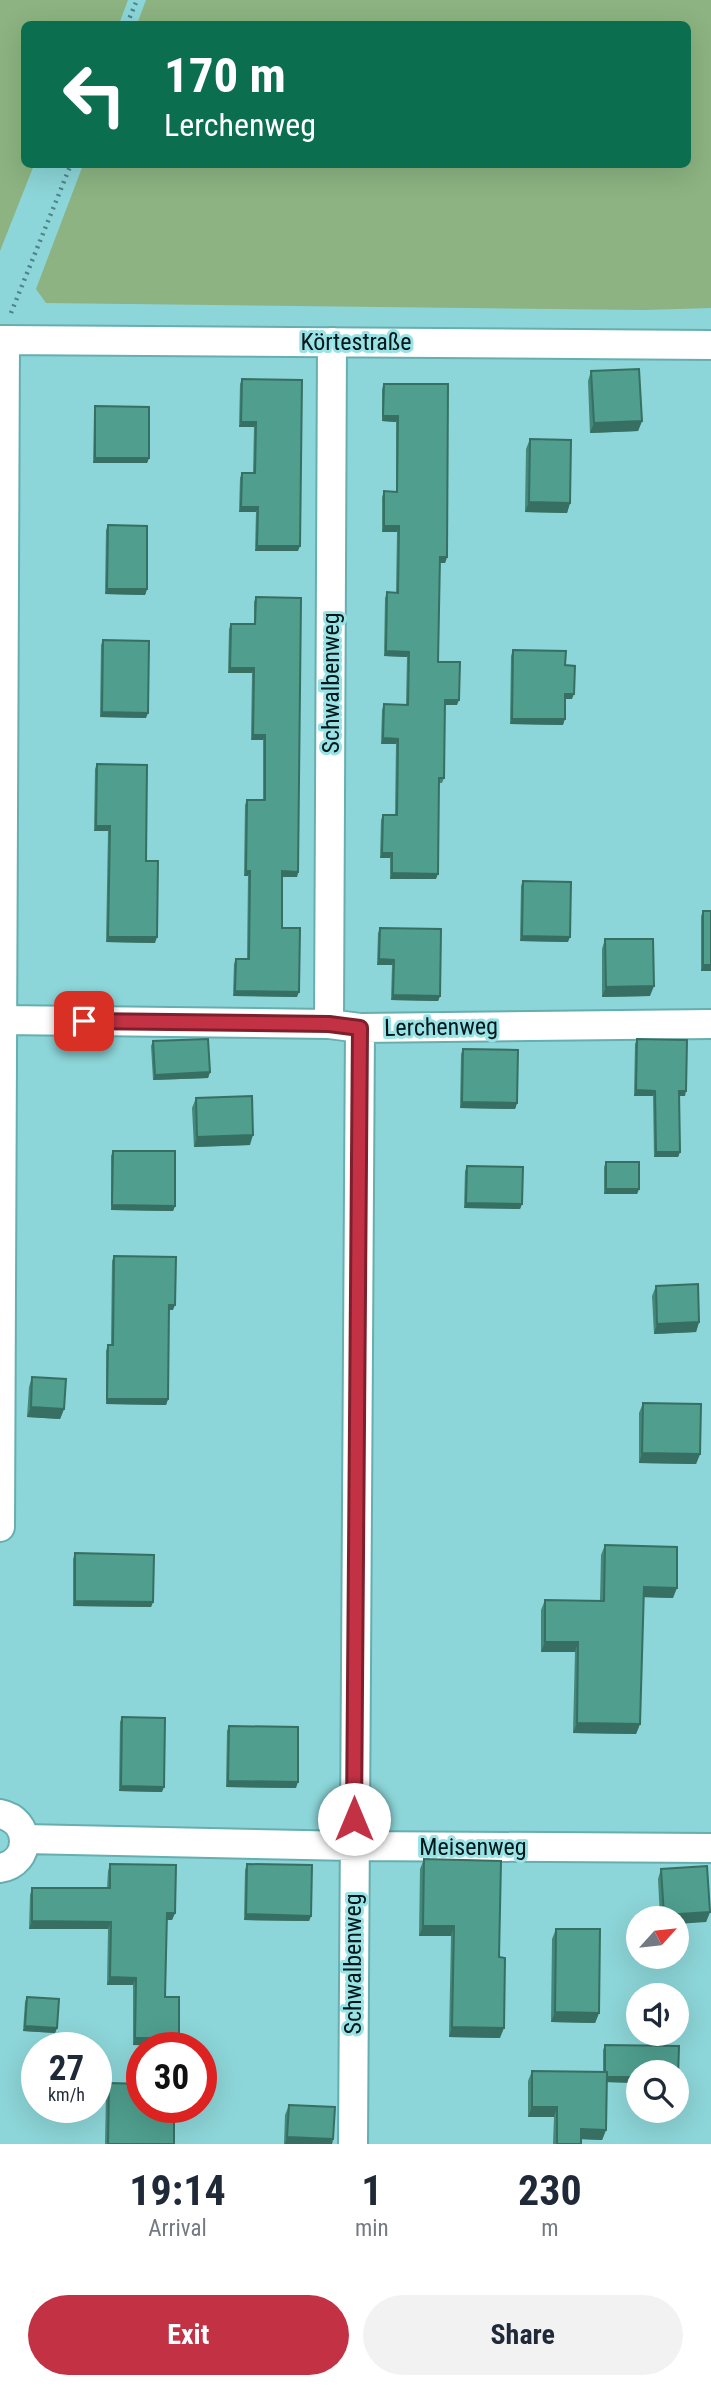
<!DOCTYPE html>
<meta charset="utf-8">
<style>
:root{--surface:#fff;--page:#f2f2f3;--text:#1f2937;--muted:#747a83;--accent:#c23244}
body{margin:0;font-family:"Roboto Condensed",sans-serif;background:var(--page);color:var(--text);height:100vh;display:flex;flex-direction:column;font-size:26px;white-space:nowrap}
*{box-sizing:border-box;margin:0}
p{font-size:23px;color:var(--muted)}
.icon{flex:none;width:38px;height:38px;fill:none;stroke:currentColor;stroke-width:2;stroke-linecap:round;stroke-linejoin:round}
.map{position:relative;height:2144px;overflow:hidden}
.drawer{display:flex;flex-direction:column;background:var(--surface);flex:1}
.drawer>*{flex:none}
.guide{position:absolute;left:21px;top:21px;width:670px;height:147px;border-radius:10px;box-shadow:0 7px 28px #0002;background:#0b6e4f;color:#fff;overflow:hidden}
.needle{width:46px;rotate:63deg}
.buttons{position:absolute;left:626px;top:1906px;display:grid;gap:14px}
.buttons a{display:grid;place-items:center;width:63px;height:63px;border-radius:50%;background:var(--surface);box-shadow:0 7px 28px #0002;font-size:35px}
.speed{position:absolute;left:21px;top:2032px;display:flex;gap:14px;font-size:35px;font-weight:700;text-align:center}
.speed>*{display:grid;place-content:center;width:91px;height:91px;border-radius:50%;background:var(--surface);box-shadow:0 7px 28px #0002;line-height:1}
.speed small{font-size:18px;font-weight:400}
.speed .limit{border:10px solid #d22;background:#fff;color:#111}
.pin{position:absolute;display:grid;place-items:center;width:60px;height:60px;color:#fff;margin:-30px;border-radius:14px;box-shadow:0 4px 10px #0006}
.me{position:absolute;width:77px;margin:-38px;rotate:0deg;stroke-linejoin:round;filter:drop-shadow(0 0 5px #0008)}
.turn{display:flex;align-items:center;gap:24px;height:147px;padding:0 28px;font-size:32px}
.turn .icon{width:91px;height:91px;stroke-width:2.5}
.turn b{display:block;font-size:49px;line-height:60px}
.eta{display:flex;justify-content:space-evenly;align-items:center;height:119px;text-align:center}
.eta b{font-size:42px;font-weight:700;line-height:49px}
.button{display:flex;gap:14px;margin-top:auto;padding:14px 28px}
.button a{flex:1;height:80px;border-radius:42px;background:var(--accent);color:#fff;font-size:28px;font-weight:700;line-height:80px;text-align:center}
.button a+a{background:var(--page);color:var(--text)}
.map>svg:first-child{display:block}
.green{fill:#8cb381}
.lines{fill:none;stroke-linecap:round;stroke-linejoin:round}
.minor-casing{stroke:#66aeb0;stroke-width:32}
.path{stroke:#4f8386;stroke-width:4.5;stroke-dasharray:2 5;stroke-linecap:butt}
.minor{stroke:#fff;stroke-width:28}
.wall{fill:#44887a}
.shaded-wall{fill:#376f63}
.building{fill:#4f9e8e;stroke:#376f63;stroke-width:2}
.route-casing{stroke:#7e202c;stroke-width:18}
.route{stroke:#c23244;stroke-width:12}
.labels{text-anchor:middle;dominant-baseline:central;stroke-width:6;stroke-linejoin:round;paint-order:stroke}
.street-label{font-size:24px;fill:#00181a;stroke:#99e2e5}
</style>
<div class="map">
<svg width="711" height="2144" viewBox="0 0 711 2144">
<rect width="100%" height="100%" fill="#8cd5d8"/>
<path class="green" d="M 0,0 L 128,0 L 119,24 L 98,24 L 89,22 L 88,24 L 24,24 L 24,164 L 34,165 L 0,251 Z
M 146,0 L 711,0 L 711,308 L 644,310 L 46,303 L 36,289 L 83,165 L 688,164 L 688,24 L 137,24 Z"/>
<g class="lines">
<defs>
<path id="minor" d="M 0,340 L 711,345
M 3,1020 L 329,1024 L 360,1028 L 711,1024
M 329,1024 L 332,342
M 0,1527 L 5,340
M 0,1814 C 32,1820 32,1863 0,1868
M 25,1839 L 353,1846 L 711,1848
M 353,2144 L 360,1028"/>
</defs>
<use href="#minor" class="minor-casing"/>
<path class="path" d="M 127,24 L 137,0
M 11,313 L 71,164"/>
<use href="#minor" class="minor"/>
</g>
<path class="wall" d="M 591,371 L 642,421 L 638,431 L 590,433 L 588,381 Z
M 242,379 L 298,551 L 255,551 L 256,512 L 239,512 L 240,478 L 242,473 L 253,473 L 254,427 L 239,427 L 240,384 Z
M 384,384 L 448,384 L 447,557 L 445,563 L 439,563 L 438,662 L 457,705 L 445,705 L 444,778 L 442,783 L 439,783 L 436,879 L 390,879 L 390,858 L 380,858 L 381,820 L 383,815 L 395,815 L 396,744 L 381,744 L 382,710 L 384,704 L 406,705 L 407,657 L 384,656 L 385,598 L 387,592 L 396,593 L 397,532 L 382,532 L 382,497 L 384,491 L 396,492 L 396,422 L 382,421 L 382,389 Z
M 95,406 L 149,458 L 147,463 L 93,463 L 94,411 Z
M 530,439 L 570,503 L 567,513 L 525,512 L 526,449 Z
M 108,525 L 147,589 L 145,595 L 105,594 L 106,530 Z
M 256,597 L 298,872 L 297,877 L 282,877 L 282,928 L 297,997 L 233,996 L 234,964 L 236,959 L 247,959 L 248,876 L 244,876 L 245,805 L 247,800 L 263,800 L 263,740 L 251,740 L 252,673 L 228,673 L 229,629 L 231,624 L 254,624 L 254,602 Z
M 103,640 L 146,718 L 100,717 L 101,645 Z
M 513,650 L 565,665 L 572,699 L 565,699 L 563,725 L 510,724 L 511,656 Z
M 97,764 L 146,861 L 155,943 L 106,942 L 108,831 L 94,831 L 95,769 Z
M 523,881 L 568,942 L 520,941 L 521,886 Z
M 703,911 L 711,911 L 711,971 L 701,971 L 701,916 Z
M 380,928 L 440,996 L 438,1001 L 391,1000 L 392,965 L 377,965 L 378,933 Z
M 605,939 L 650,996 L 602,997 L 602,949 Z
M 637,1039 L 685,1096 L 679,1096 L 680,1152 L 678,1157 L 654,1157 L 653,1096 L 634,1096 L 635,1044 Z
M 153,1041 L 210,1072 L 208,1078 L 153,1080 L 151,1046 Z
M 463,1049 L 517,1103 L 515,1109 L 460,1108 L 461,1054 Z
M 196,1098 L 250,1145 L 194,1147 L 192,1108 Z
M 113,1151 L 175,1206 L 173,1211 L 111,1210 L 111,1156 Z
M 606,1162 L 639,1189 L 637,1194 L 604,1194 L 604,1167 Z
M 467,1166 L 522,1204 L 520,1209 L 464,1208 L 465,1171 Z
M 114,1256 L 173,1310 L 169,1310 L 168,1399 L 166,1405 L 106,1404 L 106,1351 L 108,1345 L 111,1345 L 112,1261 Z
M 656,1286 L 699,1322 L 696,1332 L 654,1334 L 652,1296 Z
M 32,1377 L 64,1409 L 60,1419 L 27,1417 L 29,1387 Z
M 643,1403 L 700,1454 L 696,1464 L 639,1463 L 639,1413 Z
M 605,1545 L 673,1598 L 644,1597 L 640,1724 L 636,1734 L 573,1733 L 575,1652 L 541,1652 L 541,1610 L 545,1600 L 600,1601 L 601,1555 Z
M 75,1553 L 153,1602 L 151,1607 L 73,1606 L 73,1559 Z
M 122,1717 L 162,1792 L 119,1791 L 120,1722 Z
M 229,1726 L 296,1788 L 226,1787 L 227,1731 Z
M 424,1859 L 499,1957 L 500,2038 L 449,2037 L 451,1936 L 419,1936 L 420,1869 Z
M 110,1864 L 175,1913 L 172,1920 L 167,1920 L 165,1997 L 176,2046 L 133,2045 L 133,1985 L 107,1985 L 108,1929 L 29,1929 L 30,1895 L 32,1888 L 107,1888 L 108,1871 Z
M 247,1864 L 311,1916 L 309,1921 L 244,1920 L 245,1870 Z
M 661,1869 L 710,1912 L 706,1922 L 677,1918 L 660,1918 L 658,1879 Z
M 556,1929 L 599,2013 L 595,2023 L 551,2022 L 552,1939 Z
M 27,1997 L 57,2028 L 55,2033 L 23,2031 L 25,2002 Z
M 605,2045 L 639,2083 L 606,2082 L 606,2130 L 602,2140 L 581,2139 L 581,2144 L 553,2144 L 554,2117 L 528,2117 L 528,2081 L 532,2071 L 603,2072 L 603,2050 Z
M 109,2083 L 174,2144 L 105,2144 L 106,2093 Z
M 289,2105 L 333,2139 L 332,2144 L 284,2144 L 285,2115 Z"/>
<path class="shaded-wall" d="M 383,416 L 398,416 L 396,422 L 382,421 Z
M 642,421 L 638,431 L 590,433 L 594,423 Z
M 241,422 L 256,422 L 254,427 L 239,427 Z
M 95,458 L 149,458 L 147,463 L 93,463 Z
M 529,502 L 570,503 L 567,513 L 525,512 Z
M 241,507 L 258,507 L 256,512 L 239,512 Z
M 384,526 L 399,526 L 397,532 L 382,532 Z
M 257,546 L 300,546 L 298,551 L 255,551 Z
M 440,557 L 447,557 L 445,563 L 438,563 Z
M 107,589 L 147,589 L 145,595 L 105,594 Z
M 386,651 L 409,652 L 407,657 L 384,656 Z
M 230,668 L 254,668 L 252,673 L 228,673 Z
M 565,694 L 574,694 L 572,699 L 563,699 Z
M 445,700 L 459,700 L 457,705 L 443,705 Z
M 102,712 L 148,713 L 146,718 L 100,717 Z
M 512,719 L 565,719 L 563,725 L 510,724 Z
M 253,735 L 265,735 L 263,740 L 251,740 Z
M 383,738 L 398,739 L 396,744 L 381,744 Z
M 96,826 L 110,826 L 108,831 L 94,831 Z
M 382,853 L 392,853 L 390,858 L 380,858 Z
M 246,871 L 250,871 L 248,876 L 244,876 Z
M 282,871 L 298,872 L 297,877 L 281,877 Z
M 392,873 L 438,874 L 436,879 L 390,879 Z
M 522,936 L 570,937 L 568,942 L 520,941 Z
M 108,937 L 157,937 L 155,943 L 106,942 Z
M 379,959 L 394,960 L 392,965 L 377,965 Z
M 703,965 L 711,965 L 711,971 L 701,971 Z
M 654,986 L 650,996 L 602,997 L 606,987 Z
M 235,991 L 299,992 L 297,997 L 233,996 Z
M 393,995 L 440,996 L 438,1001 L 391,1000 Z
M 210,1072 L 208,1078 L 153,1080 L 155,1075 Z
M 636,1090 L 655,1091 L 653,1096 L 634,1096 Z
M 679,1091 L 686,1091 L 685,1096 L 677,1096 Z
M 462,1102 L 517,1103 L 515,1109 L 460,1108 Z
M 253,1135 L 250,1145 L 194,1147 L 197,1137 Z
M 656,1152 L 680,1152 L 678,1157 L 654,1157 Z
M 606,1189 L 639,1189 L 637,1194 L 604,1194 Z
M 466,1203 L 522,1204 L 520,1209 L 464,1208 Z
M 112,1205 L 175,1206 L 173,1211 L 111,1210 Z
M 169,1305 L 175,1305 L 173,1310 L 167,1310 Z
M 699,1322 L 696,1332 L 654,1334 L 657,1324 Z
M 107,1399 L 168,1399 L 166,1405 L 106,1404 Z
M 31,1407 L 64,1409 L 60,1419 L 27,1417 Z
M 642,1453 L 700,1454 L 696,1464 L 639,1463 Z
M 644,1587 L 677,1588 L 673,1598 L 640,1597 Z
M 75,1601 L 153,1602 L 151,1607 L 73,1606 Z
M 545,1642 L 578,1642 L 575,1652 L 541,1652 Z
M 577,1723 L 640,1724 L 636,1734 L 573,1733 Z
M 228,1781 L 298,1782 L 296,1788 L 226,1787 Z
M 121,1786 L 164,1787 L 162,1792 L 119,1791 Z
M 710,1912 L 706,1922 L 677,1924 L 677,1918 L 663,1918 L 664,1915 Z
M 167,1913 L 175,1913 L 172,1920 L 164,1920 Z
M 246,1914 L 311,1916 L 309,1921 L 244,1920 Z
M 32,1921 L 111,1922 L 108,1929 L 29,1929 Z
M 423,1926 L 454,1926 L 451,1936 L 419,1936 Z
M 110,1977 L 136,1978 L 133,1985 L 107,1985 Z
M 555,2012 L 599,2013 L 595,2023 L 551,2022 Z
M 25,2026 L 57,2028 L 55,2033 L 23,2031 Z
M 452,2027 L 504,2028 L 500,2038 L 449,2037 Z
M 135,2038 L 179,2038 L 176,2046 L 133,2045 Z
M 605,2077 L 639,2077 L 639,2083 L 603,2082 Z
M 532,2107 L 557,2107 L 554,2117 L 528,2117 Z
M 581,2129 L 606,2130 L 602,2140 L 578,2139 Z
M 287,2137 L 333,2139 L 332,2144 L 285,2144 Z"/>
<path class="building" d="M 639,369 L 642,421 L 594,423 L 591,371 Z
M 242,379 L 302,380 L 300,546 L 257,546 L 258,507 L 241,507 L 242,473 L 255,473 L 256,422 L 241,422 Z
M 384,384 L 448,384 L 447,557 L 440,557 L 438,662 L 460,662 L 459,700 L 445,700 L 444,778 L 439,778 L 438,874 L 392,873 L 392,853 L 382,853 L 383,815 L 397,815 L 398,739 L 383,738 L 384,704 L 408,705 L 409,652 L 386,651 L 387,592 L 398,593 L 399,526 L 384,526 L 384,491 L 397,492 L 398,416 L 383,416 Z
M 95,406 L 149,407 L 149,458 L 95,458 Z
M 530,439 L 571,440 L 570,503 L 529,502 Z
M 108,525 L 147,526 L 147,589 L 107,589 Z
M 256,597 L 301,598 L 298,872 L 282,871 L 282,928 L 300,928 L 299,992 L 235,991 L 236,959 L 249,959 L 250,871 L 246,871 L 247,800 L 265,800 L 265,735 L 253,735 L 254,668 L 230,668 L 231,624 L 255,624 Z
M 103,640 L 149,641 L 148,713 L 102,712 Z
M 513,650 L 566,651 L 565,665 L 575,666 L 574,694 L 565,694 L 565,719 L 512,719 Z
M 97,764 L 147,765 L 146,861 L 158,861 L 157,937 L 108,937 L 110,826 L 96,826 Z
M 523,881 L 571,882 L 570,937 L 522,936 Z
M 703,911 L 711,911 L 711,965 L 703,965 Z
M 380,928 L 441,929 L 440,996 L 393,995 L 394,960 L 379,959 Z
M 605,939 L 653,939 L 654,986 L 606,987 Z
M 208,1039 L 210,1072 L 155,1075 L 153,1041 Z
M 637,1039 L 687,1040 L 686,1091 L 679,1091 L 680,1152 L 656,1152 L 655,1091 L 636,1090 Z
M 463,1049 L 518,1050 L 517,1103 L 462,1102 Z
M 252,1096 L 253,1135 L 197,1137 L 196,1098 Z
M 113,1151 L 175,1151 L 175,1206 L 112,1205 Z
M 606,1162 L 639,1162 L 639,1189 L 606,1189 Z
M 467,1166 L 523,1167 L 522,1204 L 466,1203 Z
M 114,1256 L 176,1257 L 175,1305 L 169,1305 L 168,1399 L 107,1399 L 108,1345 L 113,1345 Z
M 698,1284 L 699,1322 L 657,1324 L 656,1286 Z
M 32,1377 L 66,1379 L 64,1409 L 31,1407 Z
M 643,1403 L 701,1404 L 700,1454 L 642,1453 Z
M 605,1545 L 677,1547 L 677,1588 L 644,1587 L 640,1724 L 577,1723 L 578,1642 L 545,1642 L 545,1600 L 604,1601 Z
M 75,1553 L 154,1555 L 153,1602 L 75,1601 Z
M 122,1717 L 165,1718 L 164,1787 L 121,1786 Z
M 229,1726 L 298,1727 L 298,1782 L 228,1781 Z
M 424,1859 L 501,1861 L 499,1957 L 505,1958 L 504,2028 L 452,2027 L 454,1926 L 423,1926 Z
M 110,1864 L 176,1865 L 175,1913 L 167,1913 L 165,1997 L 179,1997 L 179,2038 L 135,2038 L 136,1978 L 110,1977 L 111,1922 L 32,1921 L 32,1888 L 110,1888 Z
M 247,1864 L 312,1865 L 311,1916 L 246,1914 Z
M 707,1866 L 710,1912 L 664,1915 L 661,1869 Z
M 556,1929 L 600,1929 L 599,2013 L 555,2012 Z
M 27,1997 L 59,1999 L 57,2028 L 25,2026 Z
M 605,2045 L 679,2046 L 678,2078 L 677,2078 L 677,2072 L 639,2072 L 639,2077 L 607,2077 L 607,2072 L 605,2072 Z
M 532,2071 L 607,2072 L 606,2130 L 581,2129 L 581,2144 L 557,2144 L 557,2107 L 532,2107 Z
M 109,2083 L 142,2084 L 142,2107 L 174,2107 L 174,2144 L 108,2144 Z
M 289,2105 L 335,2107 L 333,2139 L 287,2137 Z"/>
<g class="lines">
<defs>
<path id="route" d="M 84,1021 L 329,1024 L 360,1028 L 354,1819"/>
</defs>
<use href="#route" class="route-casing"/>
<use href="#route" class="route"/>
</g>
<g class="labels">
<g class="street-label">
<text x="356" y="342">Körtestraße</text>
<text transform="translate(331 683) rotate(-90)">Schwalbenweg</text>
<text transform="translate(441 1027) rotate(-1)">Lerchenweg</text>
<text x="473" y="1847">Meisenweg</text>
<text transform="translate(353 1964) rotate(-90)">Schwalbenweg</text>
</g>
</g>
</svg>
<div class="buttons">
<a><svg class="needle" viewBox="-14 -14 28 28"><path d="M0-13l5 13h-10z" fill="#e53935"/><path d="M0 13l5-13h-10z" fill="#747a83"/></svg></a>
<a><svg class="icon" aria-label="sound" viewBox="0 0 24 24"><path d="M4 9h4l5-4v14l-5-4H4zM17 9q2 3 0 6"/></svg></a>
<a><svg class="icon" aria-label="search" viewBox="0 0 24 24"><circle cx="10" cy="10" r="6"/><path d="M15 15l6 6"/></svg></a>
</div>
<div class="speed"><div>27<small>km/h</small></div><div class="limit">30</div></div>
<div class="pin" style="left:84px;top:1021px;background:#d93025"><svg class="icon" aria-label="arrive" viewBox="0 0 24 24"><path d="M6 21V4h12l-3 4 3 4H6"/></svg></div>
<svg class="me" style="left:354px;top:1819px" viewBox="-20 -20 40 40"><circle r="19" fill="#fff"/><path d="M0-13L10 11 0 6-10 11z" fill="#c23244"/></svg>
<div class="guide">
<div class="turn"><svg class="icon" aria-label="left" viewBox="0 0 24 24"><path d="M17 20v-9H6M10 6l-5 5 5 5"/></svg><div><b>170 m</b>Lerchenweg</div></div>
</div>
</div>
<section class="drawer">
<div class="eta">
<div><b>19:14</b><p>Arrival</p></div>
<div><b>1</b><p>min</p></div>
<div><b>230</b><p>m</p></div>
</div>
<div class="button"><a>Exit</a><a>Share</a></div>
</section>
